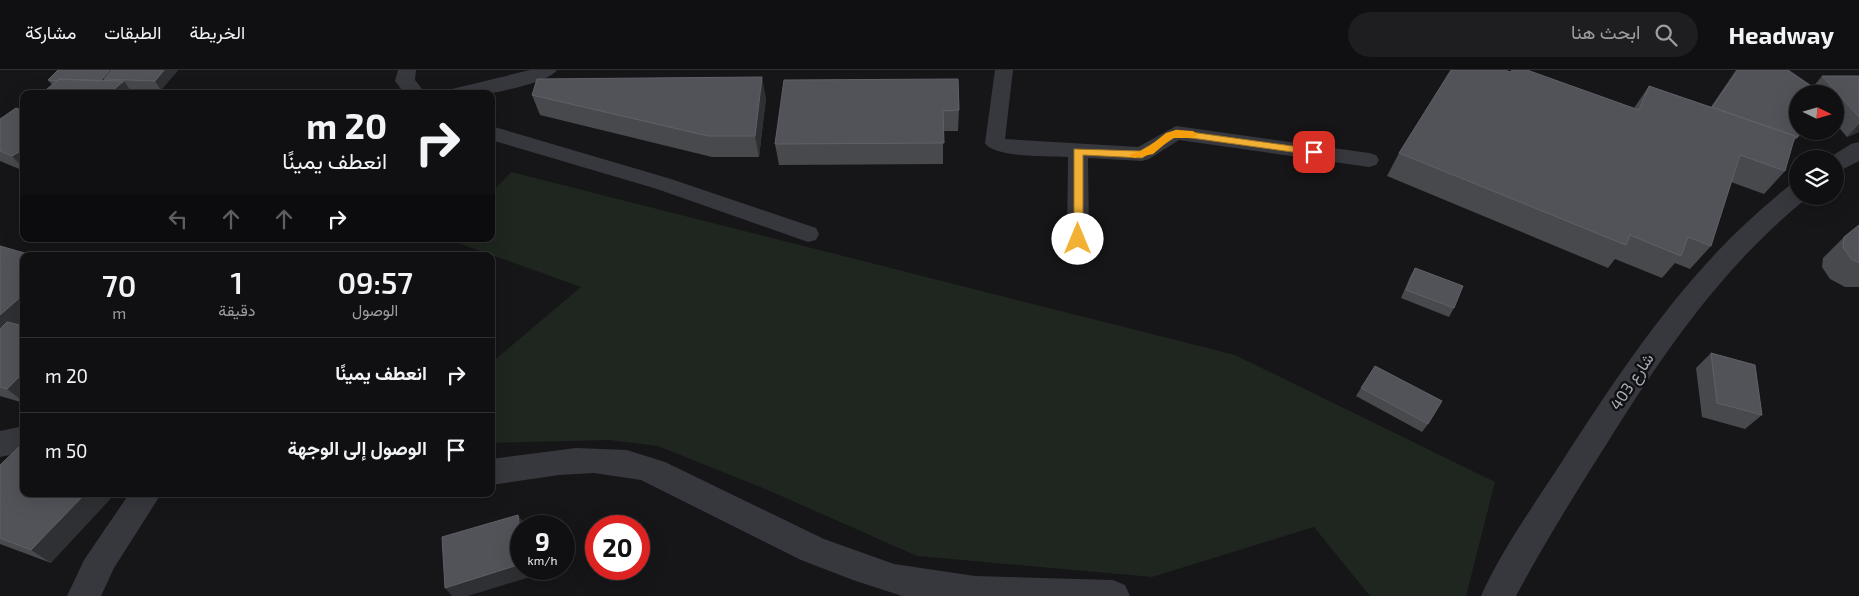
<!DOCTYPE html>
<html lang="ar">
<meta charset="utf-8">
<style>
:root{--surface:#101012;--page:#1e1e20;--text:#f1f3f6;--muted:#9c9d9f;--line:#303032}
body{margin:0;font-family:"Exo 2",Vazirmatn,sans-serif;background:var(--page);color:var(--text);direction:rtl;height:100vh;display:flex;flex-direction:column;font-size:19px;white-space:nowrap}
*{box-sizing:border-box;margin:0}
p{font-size:16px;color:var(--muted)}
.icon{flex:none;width:28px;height:28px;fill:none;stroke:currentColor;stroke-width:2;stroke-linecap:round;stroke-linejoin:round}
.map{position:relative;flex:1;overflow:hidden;direction:ltr}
.drawer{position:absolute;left:20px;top:182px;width:475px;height:245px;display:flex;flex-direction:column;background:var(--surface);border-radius:10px;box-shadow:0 5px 20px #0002,0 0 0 1px var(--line);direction:rtl}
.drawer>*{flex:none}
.top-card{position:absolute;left:20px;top:20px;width:475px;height:152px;border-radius:10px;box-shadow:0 5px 20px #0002,0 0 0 1px var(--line);direction:rtl;background:#101012;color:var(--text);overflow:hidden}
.needle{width:32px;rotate:95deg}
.controls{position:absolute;left:1789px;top:15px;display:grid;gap:10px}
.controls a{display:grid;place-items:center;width:55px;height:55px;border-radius:50%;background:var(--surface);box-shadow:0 5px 20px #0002,0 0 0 1px var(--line);font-size:25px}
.speed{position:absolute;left:510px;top:445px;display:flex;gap:10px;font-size:25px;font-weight:700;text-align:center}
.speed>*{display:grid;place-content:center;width:65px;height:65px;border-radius:50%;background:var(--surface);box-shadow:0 5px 20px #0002,0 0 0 1px var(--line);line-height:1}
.speed small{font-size:12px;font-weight:400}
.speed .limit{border:8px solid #d22;background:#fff;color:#111}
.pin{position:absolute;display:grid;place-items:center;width:42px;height:42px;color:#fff;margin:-21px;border-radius:10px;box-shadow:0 2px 8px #0006}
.me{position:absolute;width:55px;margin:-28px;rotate:0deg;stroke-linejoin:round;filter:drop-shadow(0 0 4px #0008)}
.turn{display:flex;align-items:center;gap:18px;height:105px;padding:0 25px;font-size:22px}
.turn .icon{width:65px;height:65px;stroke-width:2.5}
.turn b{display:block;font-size:35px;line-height:42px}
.lanes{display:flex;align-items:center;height:48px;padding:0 25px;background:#0003;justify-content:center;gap:25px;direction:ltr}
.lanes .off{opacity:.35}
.eta{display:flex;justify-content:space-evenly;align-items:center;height:85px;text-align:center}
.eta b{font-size:30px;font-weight:600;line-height:35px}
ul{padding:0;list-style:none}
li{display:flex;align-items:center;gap:15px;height:75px;padding:0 25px;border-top:1px solid var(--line)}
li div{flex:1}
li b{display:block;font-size:19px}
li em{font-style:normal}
header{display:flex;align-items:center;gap:30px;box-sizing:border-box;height:70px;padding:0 25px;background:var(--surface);border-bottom:1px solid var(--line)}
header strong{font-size:24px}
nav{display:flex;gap:28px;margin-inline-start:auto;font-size:18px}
.search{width:350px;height:45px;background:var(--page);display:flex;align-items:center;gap:12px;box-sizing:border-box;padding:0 18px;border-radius:28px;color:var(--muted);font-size:19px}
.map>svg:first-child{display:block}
.green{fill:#1e261f}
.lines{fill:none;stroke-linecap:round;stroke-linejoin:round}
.service{fill:#37383d;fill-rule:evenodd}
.minor{fill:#37383d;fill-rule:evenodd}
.wall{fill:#47494d}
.shaded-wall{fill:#2f3033}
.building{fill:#525359;stroke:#5f6168}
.route{fill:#f2b134;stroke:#9d7322}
.slow{fill:#f59e0b}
.labels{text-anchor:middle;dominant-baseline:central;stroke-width:5;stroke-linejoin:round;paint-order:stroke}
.street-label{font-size:16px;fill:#a8adb8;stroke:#111113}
</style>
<header>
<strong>Headway</strong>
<div class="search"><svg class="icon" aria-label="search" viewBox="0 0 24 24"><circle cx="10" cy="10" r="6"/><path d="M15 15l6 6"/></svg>ابحث هنا</div>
<nav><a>الخريطة</a><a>الطبقات</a><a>مشاركة</a></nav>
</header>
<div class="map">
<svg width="1859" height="526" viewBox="0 0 1859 526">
<rect width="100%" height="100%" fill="#161618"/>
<path class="green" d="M 511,102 L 1235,285 L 1495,412 L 1466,526 L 1370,526 L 1314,457 L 1152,507 L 917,486 L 770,421 L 658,376 L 609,370 L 491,373 L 491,293 L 581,217 L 447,169 L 491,169 L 491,123 Z"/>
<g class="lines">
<path class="service" d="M 398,0 L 416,0 L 415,10 L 426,24 L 405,24 L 395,11 Z
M 530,0 L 557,0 C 549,12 500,22 485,24 C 472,25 458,24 445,24 L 448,20 Z
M 995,0 L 1013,0 L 1005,69 L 1138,77 L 1176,56 L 1369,83 L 1376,85 L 1379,90 L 1376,95 L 1369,97 L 1179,70 L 1149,89 L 1142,91 L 1088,88 L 1089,169 L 1086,175 L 1078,177 L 1070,175 L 1067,169 L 1068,87 C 1049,86 994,88 985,73 Z
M 491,56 L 671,109 L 816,158 L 819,164 L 816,170 L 808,172 L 657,119 L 491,70 Z"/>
<path class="minor" d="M 1859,72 L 1859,91 L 1835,103 L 1835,89 L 1827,89 L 1851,74 Z
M 1798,114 L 1798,126 L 1808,126 L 1807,128 C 1725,194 1667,278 1611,367 C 1578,419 1545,472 1516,526 L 1481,526 C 1502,479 1534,435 1561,393 C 1627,291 1693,191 1789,116 Z
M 24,356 L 24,382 L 0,387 L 0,361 Z
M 576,378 L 627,380 L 665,392 L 824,469 L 894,494 L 975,506 L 1113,510 L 1125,515 L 1130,526 L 902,526 L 853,510 L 801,490 L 641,410 L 594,403 L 559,405 L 491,415 L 491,389 Z
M 129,424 L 161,424 L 114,498 L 101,526 L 67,526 L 84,490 Z"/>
</g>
<path class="wall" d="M 58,0 L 178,0 L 161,20 L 129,19 L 133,24 L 41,24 L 52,15 L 48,10 Z
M 1736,0 L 1788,0 L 1813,17 L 1822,6 L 1859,6 L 1859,62 L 1847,67 L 1835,53 L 1835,24 L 1798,24 L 1803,61 L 1793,72 L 1785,101 L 1764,124 L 1731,112 L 1711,176 L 1690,199 L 1675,193 L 1662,208 L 1615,189 L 1608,198 L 1387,106 L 1399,83 L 1510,2 L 1634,38 L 1649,16 L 1711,37 Z
M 958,9 L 959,40 L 958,61 L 943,61 L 943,94 L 779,95 L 775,74 Z
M 532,25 L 766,28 L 759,87 L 712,87 L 540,45 Z
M 24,41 L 24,101 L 0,91 L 0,49 Z
M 1859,155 L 1859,217 L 1845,217 L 1830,209 L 1822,197 L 1823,188 L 1844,167 Z
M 0,176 L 24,186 L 24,333 L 0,326 Z
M 1415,198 L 1454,238 L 1449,247 L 1401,228 L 1410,207 Z
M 1711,283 L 1762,345 L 1745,359 L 1702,347 L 1696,298 Z
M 1361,318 L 1428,354 L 1422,362 L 1356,326 Z
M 0,395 L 51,493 L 0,474 Z"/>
<path class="shaded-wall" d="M 110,0 L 123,0 L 104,9 L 110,16 L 98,13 Z
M 164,0 L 178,0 L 161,20 L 155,11 Z
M 762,7 L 766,28 L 759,87 L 755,66 Z
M 124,11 L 133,24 L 108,24 Z
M 1859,54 L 1859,62 L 1847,67 Z
M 23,79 L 24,79 L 24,99 L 12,86 Z
M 24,224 L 24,264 L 0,285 L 0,245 Z
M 24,302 L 24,319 L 19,319 L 24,322 L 24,332 L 7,319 Z
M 85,424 L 115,424 L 51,493 L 31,480 Z
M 518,445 L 526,456 L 521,456 L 521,470 Z
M 521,494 L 521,499 L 532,499 L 533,506 L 468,526 L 452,526 L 445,518 Z"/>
<path class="building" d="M 58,0 L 110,0 L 100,11 L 59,9 L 57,11 L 48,10 Z
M 112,0 L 164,0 L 155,11 L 104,9 Z
M 1451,0 L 1504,0 L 1511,2 L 1512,0 L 1527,0 L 1639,40 L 1649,16 L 1795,66 L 1785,101 L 1740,85 L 1711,176 L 1688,167 L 1681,186 L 1630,165 L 1626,175 L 1399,83 Z
M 1738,0 L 1788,0 L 1823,24 L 1798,24 L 1798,61 L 1802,61 L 1797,68 L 1795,67 L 1795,66 L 1712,37 Z
M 1822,6 L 1859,6 L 1859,47 Z
M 762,7 L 755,66 L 708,66 L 532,25 L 537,9 Z
M 59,9 L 124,11 L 108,24 L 41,24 Z
M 958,9 L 959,40 L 943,41 L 944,73 L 775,74 L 784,10 Z
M 16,38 L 24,41 L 24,79 L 12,86 L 0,81 L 0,49 Z
M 1859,155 L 1859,193 L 1851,189 L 1843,177 L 1844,167 Z
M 0,176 L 35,186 L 24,186 L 24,224 L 0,245 Z
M 1415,198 L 1463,216 L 1454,238 L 1406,220 Z
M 7,252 L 24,256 L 24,302 L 7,319 L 0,317 L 0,259 Z
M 1711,283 L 1755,295 L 1762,345 L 1717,333 Z
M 1375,296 L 1442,331 L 1428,354 L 1361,318 Z
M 24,313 L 24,319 L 19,319 Z
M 19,377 L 24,379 L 24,424 L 85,424 L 31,480 L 0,468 L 0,395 Z
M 518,445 L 521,470 L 521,494 L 445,518 L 442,467 Z"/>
<path class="route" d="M 1176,60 L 1314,79 L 1319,82 L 1314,85 L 1177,66 L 1142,88 L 1083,85 L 1083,169 L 1078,173 L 1074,172 L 1074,79 L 1140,81 Z"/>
<path class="slow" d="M 1176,60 L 1193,61 L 1198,65 L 1193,68 L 1172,68 L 1153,84 L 1134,88 L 1129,85 L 1146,79 L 1166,63 Z"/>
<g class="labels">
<g class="street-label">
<text transform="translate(1631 311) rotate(-56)">شارع 403</text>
</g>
</g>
</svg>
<div class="controls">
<a><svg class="needle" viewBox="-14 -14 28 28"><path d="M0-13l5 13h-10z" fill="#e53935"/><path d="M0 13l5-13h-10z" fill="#9c9d9f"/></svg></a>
<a><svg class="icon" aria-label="layers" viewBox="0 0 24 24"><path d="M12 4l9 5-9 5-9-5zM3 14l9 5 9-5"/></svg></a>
</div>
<div class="speed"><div>9<small>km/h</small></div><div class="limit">20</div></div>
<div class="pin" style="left:1314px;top:82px;background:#d93025"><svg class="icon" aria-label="arrive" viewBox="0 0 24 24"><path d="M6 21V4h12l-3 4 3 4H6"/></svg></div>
<svg class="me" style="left:1078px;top:169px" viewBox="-20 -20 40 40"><circle r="19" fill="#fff"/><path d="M0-13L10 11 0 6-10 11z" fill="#f2b134"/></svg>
<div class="top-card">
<div class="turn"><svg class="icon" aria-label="right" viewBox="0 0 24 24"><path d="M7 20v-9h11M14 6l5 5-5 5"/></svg><div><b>20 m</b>انعطف يمينًا</div></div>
<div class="lanes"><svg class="icon off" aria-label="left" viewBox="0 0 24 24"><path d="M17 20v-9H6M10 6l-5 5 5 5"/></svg><svg class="icon off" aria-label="ahead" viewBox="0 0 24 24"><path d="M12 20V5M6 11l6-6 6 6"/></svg><svg class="icon off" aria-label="ahead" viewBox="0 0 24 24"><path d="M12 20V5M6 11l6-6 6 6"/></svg><svg class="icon" aria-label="right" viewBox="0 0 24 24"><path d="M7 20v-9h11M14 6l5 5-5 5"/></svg></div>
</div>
<section class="drawer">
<div class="eta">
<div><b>09:57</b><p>الوصول</p></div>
<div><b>1</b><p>دقيقة</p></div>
<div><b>70</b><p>m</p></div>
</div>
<ul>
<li><svg class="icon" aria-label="right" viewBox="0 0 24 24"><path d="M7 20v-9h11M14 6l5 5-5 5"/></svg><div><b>انعطف يمينًا</b></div><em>20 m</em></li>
<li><svg class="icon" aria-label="arrive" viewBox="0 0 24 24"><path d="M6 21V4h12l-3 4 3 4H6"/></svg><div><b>الوصول إلى الوجهة</b></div><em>50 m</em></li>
</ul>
</section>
</div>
